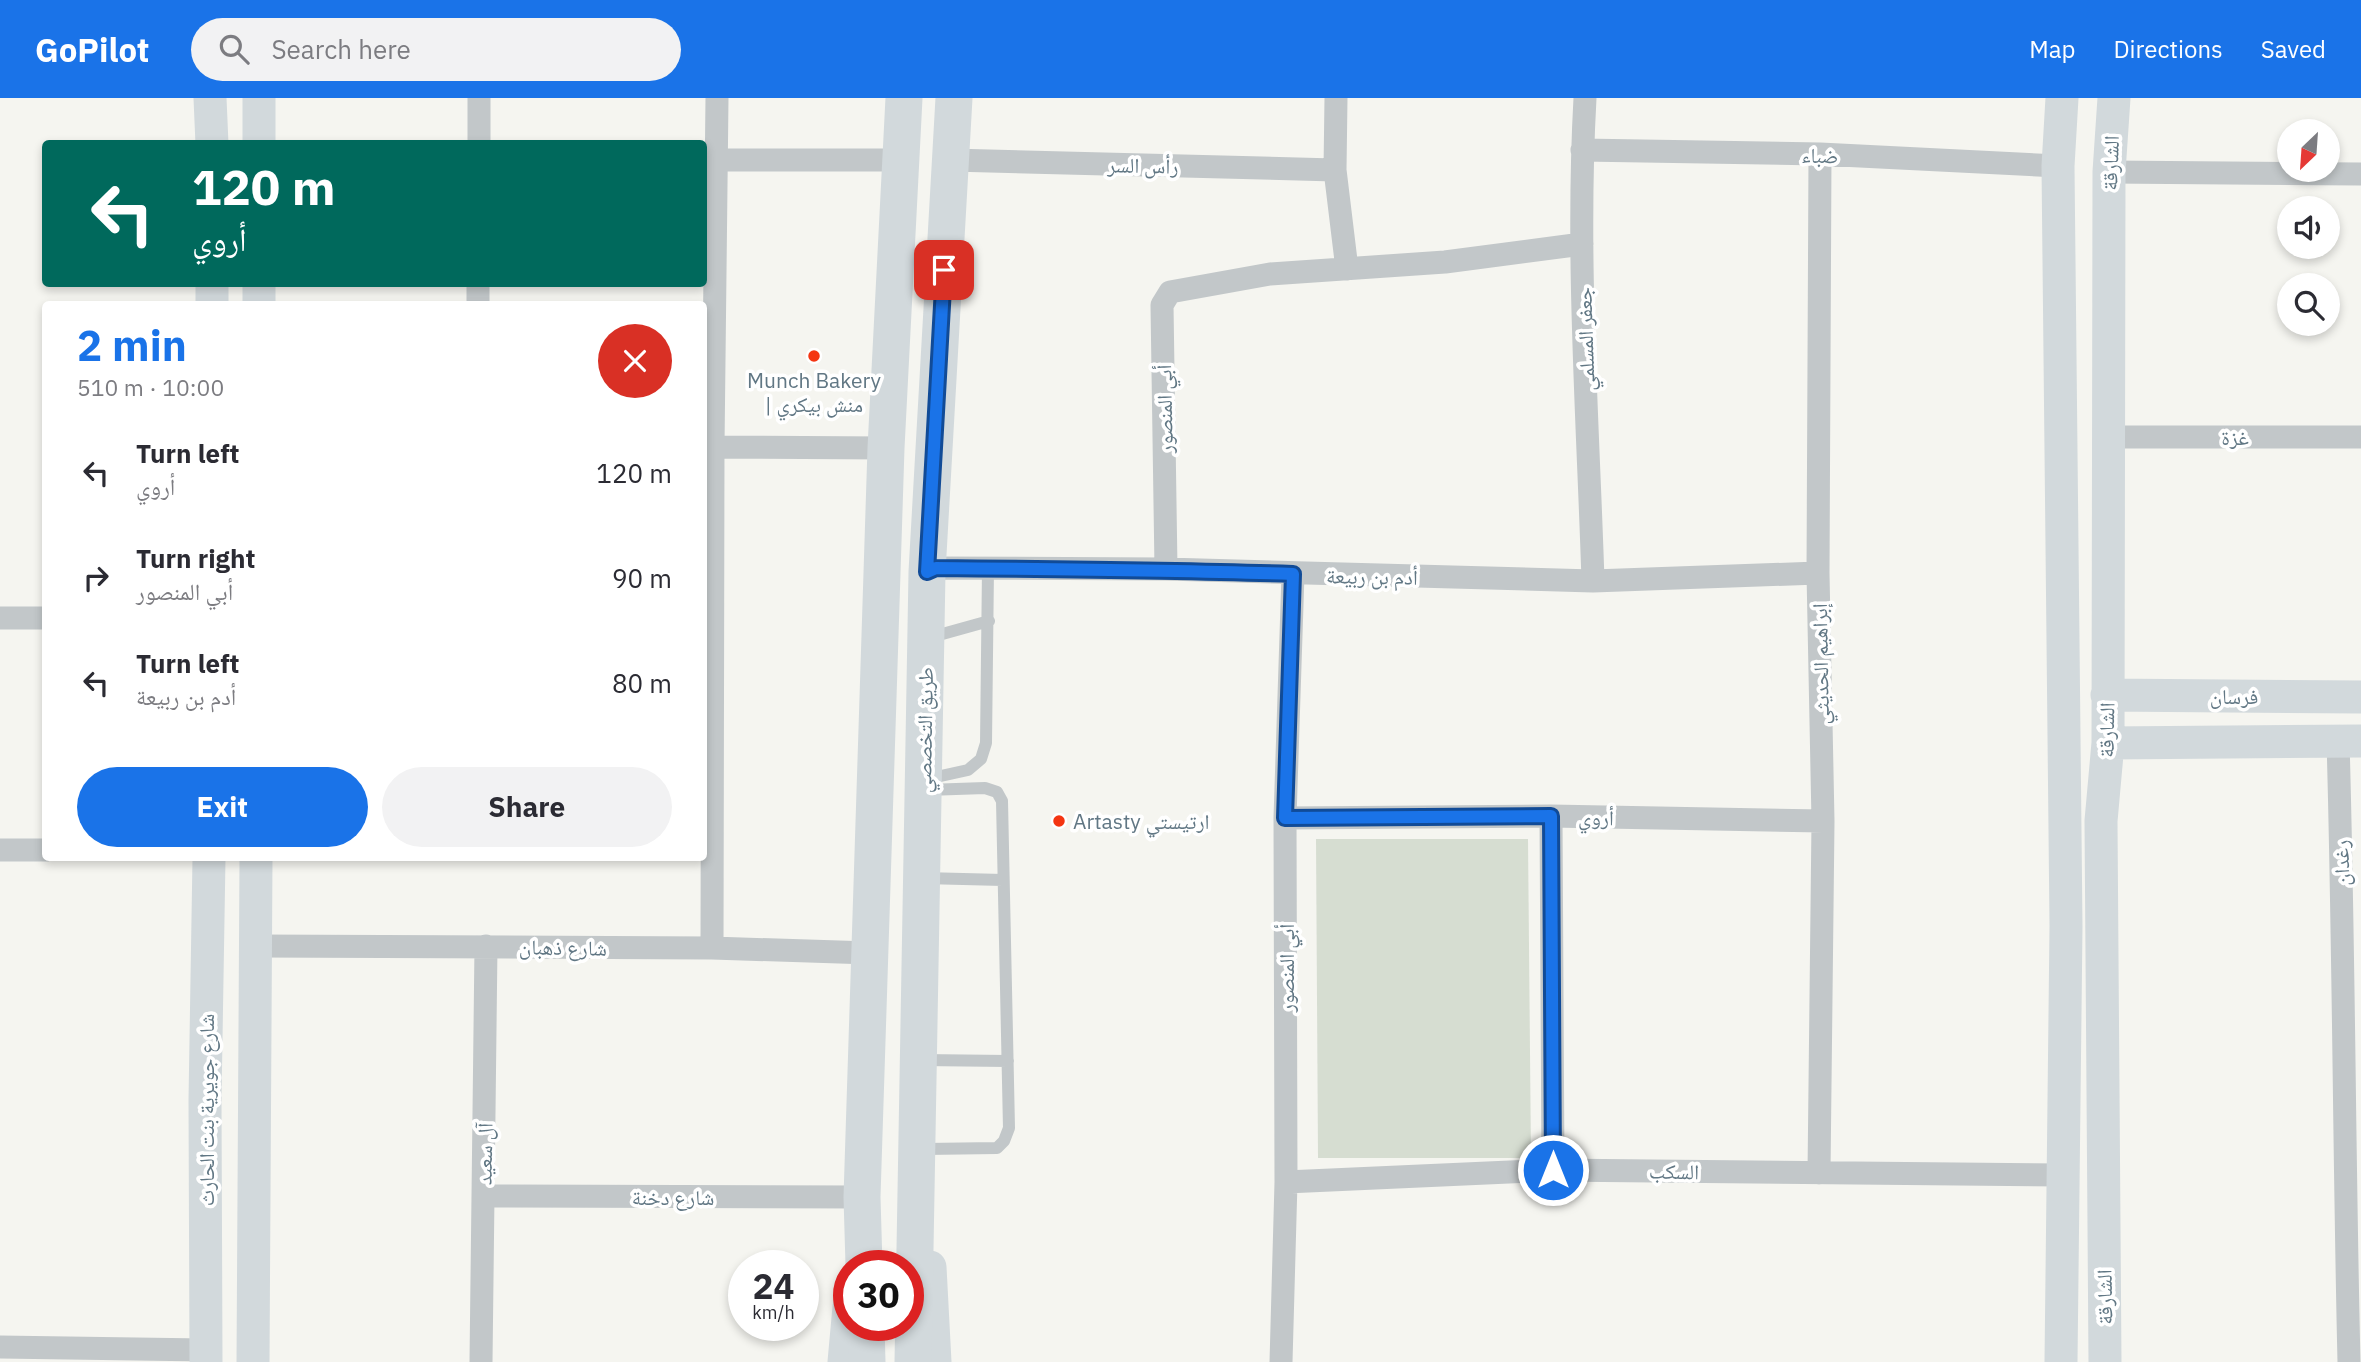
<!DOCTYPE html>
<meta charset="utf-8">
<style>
:root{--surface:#fff;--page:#f2f2f3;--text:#2b2b33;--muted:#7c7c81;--accent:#1a73e8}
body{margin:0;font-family:"IBM Plex Sans","Noto Naskh Arabic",sans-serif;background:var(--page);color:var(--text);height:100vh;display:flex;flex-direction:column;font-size:26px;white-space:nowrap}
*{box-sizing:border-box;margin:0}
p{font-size:23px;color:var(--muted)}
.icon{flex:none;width:38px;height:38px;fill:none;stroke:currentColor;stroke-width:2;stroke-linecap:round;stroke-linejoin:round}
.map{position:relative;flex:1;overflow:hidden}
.sheet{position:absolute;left:42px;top:203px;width:665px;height:560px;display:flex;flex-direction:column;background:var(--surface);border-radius:7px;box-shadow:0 4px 10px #0003}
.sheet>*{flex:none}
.guide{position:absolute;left:42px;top:42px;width:665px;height:147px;border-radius:7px;box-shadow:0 4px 10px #0003;background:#00695c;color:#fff;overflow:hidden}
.needle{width:46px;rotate:205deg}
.tools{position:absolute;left:2277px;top:21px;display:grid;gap:14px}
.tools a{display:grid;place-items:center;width:63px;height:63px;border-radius:50%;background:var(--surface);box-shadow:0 4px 10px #0003;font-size:35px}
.speed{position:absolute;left:728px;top:1152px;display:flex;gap:14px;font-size:35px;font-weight:700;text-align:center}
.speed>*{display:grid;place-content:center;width:91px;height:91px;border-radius:50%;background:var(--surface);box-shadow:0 4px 10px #0003;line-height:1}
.speed small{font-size:18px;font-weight:400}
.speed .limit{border:10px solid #d22;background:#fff;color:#111}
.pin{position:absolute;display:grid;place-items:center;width:60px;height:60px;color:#fff;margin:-30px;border-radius:14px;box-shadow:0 4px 10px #0006}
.me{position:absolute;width:77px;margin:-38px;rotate:0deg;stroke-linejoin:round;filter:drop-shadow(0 0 5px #0008)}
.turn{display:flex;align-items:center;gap:24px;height:147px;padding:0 35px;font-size:32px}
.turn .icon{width:91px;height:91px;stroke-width:2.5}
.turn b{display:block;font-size:49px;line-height:60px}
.round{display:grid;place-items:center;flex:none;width:74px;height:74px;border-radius:37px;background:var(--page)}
.head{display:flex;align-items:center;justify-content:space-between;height:119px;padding:0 35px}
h1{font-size:42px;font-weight:700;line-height:52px;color:var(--accent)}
.action{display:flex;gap:14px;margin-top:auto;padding:14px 35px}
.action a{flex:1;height:80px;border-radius:42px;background:var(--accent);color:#fff;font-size:28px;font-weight:700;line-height:80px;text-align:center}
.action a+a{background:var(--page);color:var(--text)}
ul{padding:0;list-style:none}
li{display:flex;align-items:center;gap:21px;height:105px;padding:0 35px}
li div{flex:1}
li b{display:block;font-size:26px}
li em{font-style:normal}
header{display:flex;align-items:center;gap:42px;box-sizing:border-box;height:98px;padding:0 35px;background:var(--accent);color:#fff}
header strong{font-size:33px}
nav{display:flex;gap:38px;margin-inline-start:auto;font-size:24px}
.search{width:490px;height:63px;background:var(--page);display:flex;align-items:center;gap:18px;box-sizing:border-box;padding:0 24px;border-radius:38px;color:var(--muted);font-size:26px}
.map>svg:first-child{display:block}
.green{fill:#d6ddd1}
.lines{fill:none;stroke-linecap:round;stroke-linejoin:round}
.lane{stroke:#c2c7c9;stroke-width:12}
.street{stroke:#c2c7c9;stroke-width:23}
.secondary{stroke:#d2d9dc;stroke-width:33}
.primary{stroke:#d2d9dc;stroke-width:37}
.route-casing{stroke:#114b97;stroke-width:18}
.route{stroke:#1a73e8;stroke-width:12}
.poi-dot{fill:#f43511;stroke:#fff;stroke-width:2.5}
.labels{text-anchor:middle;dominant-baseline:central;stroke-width:7;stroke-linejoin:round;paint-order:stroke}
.street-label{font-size:21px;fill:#617784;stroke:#fff}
.poi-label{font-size:21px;fill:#617784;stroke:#fff}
</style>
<header>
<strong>GoPilot</strong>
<div class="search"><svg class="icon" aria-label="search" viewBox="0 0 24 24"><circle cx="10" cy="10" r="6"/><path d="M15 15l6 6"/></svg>Search here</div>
<nav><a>Map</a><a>Directions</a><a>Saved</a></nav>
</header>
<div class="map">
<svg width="2361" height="1264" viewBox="0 0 2361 1264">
<rect width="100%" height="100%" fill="#f5f5f0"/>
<path class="green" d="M 1316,741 L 1528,741 L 1531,1060 L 1318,1060 Z"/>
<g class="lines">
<path class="lane" d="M 928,540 L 989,523
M 927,681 L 968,672 L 981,661 L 986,645 L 988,470
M 923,780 L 1003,782
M 921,962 L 1008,963
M 925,1051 L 997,1050 L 1004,1043 L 1009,1030 L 1002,703 L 997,694 L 985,690 L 927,692"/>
<path class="street" d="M 1336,0 L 1335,72 L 1347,171
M 1585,0 C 1576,160 1588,323 1593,483
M 479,46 L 479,0
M 1582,52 L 1820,56 L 2058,68
M 717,62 L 902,62
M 951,62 L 1335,72
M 2109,74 L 2361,76
M 478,206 L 478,186
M 2109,339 L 2361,339
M 713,349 L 886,350
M 1166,471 L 1162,207 L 1170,194 L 1270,176 L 1445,164 L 1582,146
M 927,474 L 936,470 L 1166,471 L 1593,483 L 1818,475
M 0,520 L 46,520
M 2338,643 C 2344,850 2344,1057 2349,1264
M 1551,718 L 1553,1072
M 1285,720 L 1551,718 L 1823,723
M 0,752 L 46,752
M 256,848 L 712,850 L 870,855
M 712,850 L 713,349 L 717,0
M 1819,1075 L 1823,723 L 1818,475 L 1820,56
M 1286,1084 L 1553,1072 L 2063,1077
M 484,1098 L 862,1099
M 0,1249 L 205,1252
M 481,1264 L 486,848
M 1281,1264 L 1286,1084 L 1285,720 L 1293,476"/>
<path class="secondary" d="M 210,0 L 212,46
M 259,46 L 259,0
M 259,186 L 259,206
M 212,206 L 212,186
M 2107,597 L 2361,599
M 2108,645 L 2361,643
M 930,1169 L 935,1264
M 206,1264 L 205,1002 L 209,760
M 253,1264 L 256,760
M 844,1264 L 849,1209
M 2061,1264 L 2066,828 L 2058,68 L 2062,0
M 2105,1264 L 2101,723 L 2108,645 L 2109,74 L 2114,0"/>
<path class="primary" d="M 864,1167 L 862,1099 L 886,350 L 904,0
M 866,1227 L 867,1264
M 913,1264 L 927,474 L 954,0"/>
</g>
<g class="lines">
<defs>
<path id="route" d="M 944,172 L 927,474 L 936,470 C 1055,471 1174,472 1293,476 L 1285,720 L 1551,718 L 1553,1072"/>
</defs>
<use href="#route" class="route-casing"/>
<use href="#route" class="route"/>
</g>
<g class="poi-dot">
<circle cx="814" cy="258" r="7"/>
<circle cx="1059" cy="723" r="7"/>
</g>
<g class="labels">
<g class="street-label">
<text transform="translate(1820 57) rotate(2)">ضباء</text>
<text transform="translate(2110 65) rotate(-88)">الشارقة</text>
<text transform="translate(1143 67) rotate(1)">رأس السر</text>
<text transform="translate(1585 241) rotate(-92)">جعفر المسلمي</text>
<text transform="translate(1164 311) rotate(-91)">أبي المنصور</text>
<text x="2235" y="339">غزة</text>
<text transform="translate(1372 478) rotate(1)">أدم بن ربيعة</text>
<text transform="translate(1820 566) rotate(-91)">إبراهيم الحديثي</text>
<text x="2234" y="598">فرسان</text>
<text transform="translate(924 632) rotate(-89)">طريق التخصصي</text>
<text transform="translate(2106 632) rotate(-89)">الشارقة</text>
<text transform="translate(1596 719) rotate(1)">أروي</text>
<text transform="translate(2341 765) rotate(-92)">رغدان</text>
<text transform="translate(563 849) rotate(1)">شارع ذهبان</text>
<text transform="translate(1286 870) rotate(-90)">أبي المنصور</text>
<text transform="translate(206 1012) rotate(-90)">شارع جويرية بنت الحارث</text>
<text transform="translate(484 1056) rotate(-89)">آل سعيد</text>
<text transform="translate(1674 1073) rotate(1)">السكب</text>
<text x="673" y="1099">شارع دخنة</text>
<text transform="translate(2104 1199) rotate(-91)">الشارقة</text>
</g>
<g class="poi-label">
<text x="814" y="282">Munch Bakery<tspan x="814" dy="24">| منش بيكري</tspan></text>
<text x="1073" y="723" text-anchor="start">Artasty ارتيستي</text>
</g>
</g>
</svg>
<div class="tools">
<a><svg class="needle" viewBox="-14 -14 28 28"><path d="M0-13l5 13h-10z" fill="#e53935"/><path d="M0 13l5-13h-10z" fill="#7c7c81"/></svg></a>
<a><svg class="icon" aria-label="sound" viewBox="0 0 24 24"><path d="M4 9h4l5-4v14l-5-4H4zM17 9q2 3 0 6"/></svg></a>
<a><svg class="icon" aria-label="search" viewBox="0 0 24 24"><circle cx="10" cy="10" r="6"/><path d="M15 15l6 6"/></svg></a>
</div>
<div class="speed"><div>24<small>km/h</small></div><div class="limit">30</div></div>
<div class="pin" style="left:944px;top:172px;background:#d93025"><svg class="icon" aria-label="arrive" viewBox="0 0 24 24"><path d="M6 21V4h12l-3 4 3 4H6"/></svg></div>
<svg class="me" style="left:1553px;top:1072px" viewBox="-20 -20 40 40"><circle r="17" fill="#1a73e8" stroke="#fff" stroke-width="3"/><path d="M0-11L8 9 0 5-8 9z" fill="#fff"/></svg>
<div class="guide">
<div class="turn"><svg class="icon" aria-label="left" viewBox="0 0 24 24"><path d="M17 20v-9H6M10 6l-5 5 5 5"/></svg><div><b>120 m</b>أروي</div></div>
</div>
<section class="sheet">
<div class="head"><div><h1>2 min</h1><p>510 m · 10:00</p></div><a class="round" style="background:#d93025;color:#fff"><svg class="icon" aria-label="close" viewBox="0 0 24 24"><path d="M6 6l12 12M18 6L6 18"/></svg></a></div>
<ul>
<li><svg class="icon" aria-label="left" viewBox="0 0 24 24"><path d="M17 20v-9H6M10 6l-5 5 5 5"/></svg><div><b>Turn left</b><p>أروي</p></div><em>120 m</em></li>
<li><svg class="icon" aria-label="right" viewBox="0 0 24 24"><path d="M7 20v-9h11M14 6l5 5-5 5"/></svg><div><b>Turn right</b><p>أبي المنصور</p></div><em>90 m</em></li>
<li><svg class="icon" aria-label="left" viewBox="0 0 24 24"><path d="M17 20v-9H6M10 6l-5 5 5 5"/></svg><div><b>Turn left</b><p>أدم بن ربيعة</p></div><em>80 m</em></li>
</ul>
<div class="action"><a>Exit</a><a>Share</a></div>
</section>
</div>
